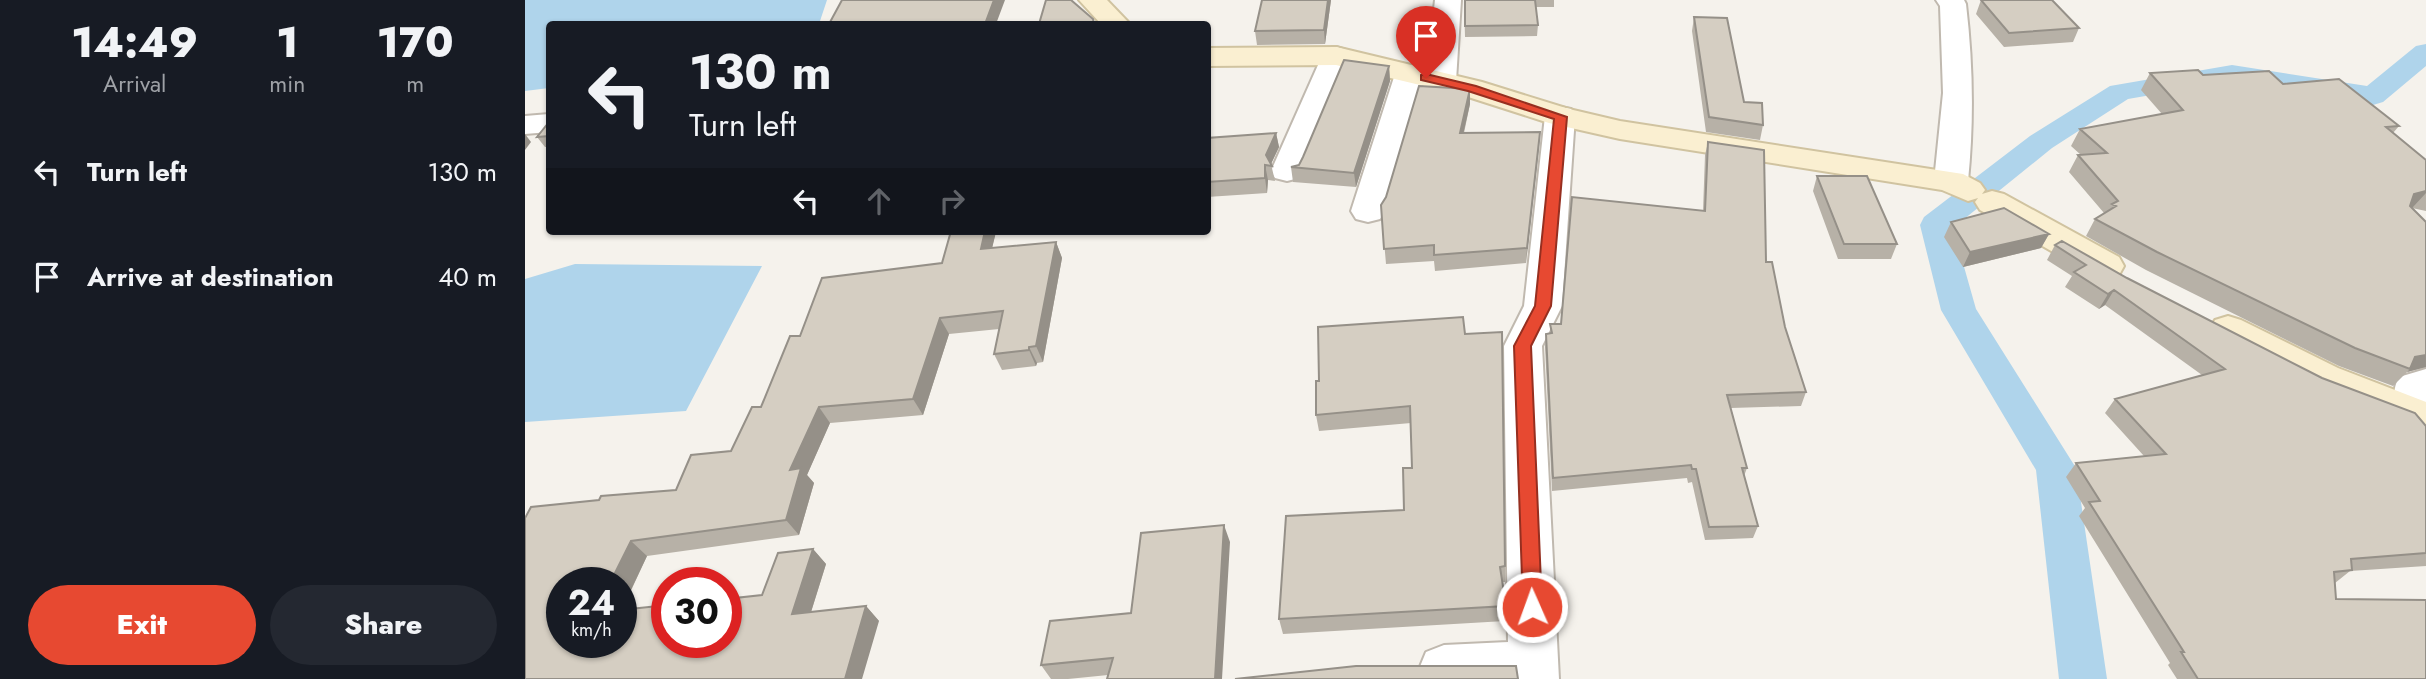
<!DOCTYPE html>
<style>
:root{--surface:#171b24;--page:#242831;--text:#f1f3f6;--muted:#9ea1a6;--accent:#e74931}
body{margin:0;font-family:Jost,sans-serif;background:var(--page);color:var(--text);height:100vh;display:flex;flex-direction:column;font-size:26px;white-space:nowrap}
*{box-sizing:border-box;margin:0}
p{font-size:23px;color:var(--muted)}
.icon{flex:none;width:38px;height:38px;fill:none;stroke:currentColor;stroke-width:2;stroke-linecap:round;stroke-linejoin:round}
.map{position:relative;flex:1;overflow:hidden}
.details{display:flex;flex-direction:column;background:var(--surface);width:525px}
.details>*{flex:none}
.guide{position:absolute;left:21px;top:21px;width:665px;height:214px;border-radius:7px;box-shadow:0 2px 5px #0004;background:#171b24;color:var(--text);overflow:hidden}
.speed{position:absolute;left:21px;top:567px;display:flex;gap:14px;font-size:35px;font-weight:700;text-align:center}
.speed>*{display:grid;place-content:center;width:91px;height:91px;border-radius:50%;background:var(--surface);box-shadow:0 2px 5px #0004;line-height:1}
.speed small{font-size:18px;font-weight:400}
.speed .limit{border:10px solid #d22;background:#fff;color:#111}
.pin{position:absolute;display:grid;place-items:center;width:60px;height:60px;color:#fff;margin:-72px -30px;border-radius:50% 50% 50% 0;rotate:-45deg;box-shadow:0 0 7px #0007}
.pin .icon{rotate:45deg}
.me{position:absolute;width:77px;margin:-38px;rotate:358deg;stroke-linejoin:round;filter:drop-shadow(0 0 5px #0008)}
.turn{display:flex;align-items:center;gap:24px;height:147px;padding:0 28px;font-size:32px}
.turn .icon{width:91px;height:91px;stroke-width:2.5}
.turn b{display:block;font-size:49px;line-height:60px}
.lanes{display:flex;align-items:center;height:66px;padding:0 28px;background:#0003;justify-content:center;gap:35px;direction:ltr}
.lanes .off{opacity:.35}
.eta{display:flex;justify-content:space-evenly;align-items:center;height:119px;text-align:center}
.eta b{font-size:42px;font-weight:800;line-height:49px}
.action{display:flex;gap:14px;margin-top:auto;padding:14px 28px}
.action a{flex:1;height:80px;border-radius:42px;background:var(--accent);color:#fff;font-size:28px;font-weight:800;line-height:80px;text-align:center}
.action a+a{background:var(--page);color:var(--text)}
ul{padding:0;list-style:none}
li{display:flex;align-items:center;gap:21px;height:105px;padding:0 28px}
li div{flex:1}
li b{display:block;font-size:26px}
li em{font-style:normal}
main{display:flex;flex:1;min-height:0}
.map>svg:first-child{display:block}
.water{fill:#afd4eb}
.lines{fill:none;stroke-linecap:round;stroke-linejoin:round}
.canal{fill:#afd4eb;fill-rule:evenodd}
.street-casing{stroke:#c0b9af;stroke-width:4}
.secondary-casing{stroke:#d0c3a0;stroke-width:4}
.street{fill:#fff;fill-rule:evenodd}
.secondary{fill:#faefd1;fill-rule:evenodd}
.wall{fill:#b7b1a7}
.shaded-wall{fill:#959088}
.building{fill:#d5cec2;stroke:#959088;stroke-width:2}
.route{fill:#e74931;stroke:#962f20;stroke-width:2}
</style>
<main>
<section class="details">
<div class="eta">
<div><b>14:49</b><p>Arrival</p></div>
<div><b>1</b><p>min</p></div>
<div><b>170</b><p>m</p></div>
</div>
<ul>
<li><svg class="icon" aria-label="left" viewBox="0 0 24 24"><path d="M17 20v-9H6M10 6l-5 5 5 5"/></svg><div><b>Turn left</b></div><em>130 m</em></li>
<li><svg class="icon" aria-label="arrive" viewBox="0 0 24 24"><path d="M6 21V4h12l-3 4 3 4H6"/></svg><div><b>Arrive at destination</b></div><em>40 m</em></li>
</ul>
<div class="action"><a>Exit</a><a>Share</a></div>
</section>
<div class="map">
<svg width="1901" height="679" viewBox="0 0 1901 679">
<rect width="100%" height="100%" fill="#f5f2ec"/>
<path class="water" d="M 0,0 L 302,0 L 294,24 L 24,24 L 24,88 L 0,91 Z
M 50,264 L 237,266 L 161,411 L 0,422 L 0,279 Z"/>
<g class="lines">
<path class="canal" d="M 1901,44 L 1901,66 L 1858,102 L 1848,105 L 1707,81 L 1603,99 L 1527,148 L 1428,228 L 1451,309 L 1551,468 L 1582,679 L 1534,679 L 1511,470 L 1416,310 L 1395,225 L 1399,217 L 1505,136 L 1585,86 L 1707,65 L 1842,86 L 1891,46 Z"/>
<defs>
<path id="street" d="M 910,0 L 936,0 L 931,81 L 926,87 L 916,90 L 906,87 L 901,81 Z
M 1411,0 L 1439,0 L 1441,4 C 1448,63 1449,122 1443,181 L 1438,188 L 1426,191 L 1414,188 L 1409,181 L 1418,93 L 1415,6 Z
M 811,47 L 821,50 L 825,56 L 778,171 L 774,178 L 762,181 L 750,178 L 746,171 L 797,56 L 801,50 Z
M 885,65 L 895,68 L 900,74 L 860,211 L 855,219 L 843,222 L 831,219 L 826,211 L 870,74 L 875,68 Z
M 1035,107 L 1046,109 L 1050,116 L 1037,306 L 1017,346 L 1034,679 L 898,679 L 894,669 L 901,652 L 919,645 L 983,642 L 979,346 L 999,306 L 1020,116 L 1024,109 Z
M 24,114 L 24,132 L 0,134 L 0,116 Z
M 1901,369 L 1901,429 L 1893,432 L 1878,427 C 1870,411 1865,393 1874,377 Z"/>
<path id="secondary" d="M 554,0 L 582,0 L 605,24 L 576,24 Z
M 811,47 L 957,82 L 1044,109 L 1095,121 L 1438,174 L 1455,183 L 1460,190 L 1457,194 L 1467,191 L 1479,194 L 1594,257 L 1599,266 L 1594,275 L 1581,278 L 1568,275 L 1455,210 L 1450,202 L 1453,198 L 1443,201 L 1417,190 L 1095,139 L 1024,123 L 937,95 L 811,65 L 682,66 L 682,48 Z
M 1703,316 L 1716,320 L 1813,368 L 1901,402 L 1901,435 L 1785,390 L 1690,340 L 1684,330 L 1690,320 Z"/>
</defs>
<use href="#street" class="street-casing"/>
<use href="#secondary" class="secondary-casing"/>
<use href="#street" class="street"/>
<use href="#secondary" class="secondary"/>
</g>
<path class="wall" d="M 806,0 L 800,44 L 732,45 L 730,31 Z
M 939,0 L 1029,0 L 1029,7 L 1010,7 L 1013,25 L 1012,36 L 940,37 Z
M 1456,0 L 1554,28 L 1548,42 L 1479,47 L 1451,14 Z
M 1169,17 L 1219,102 L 1238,125 L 1235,140 L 1181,132 L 1167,31 Z
M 864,66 L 865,81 L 831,187 L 768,182 L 766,167 L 774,165 Z
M 1625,73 L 1678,75 L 1758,84 L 1874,126 L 1868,133 L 1901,160 L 1901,211 L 1887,208 L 1901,367 L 1882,372 L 1868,386 L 1814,366 L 1621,270 L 1561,236 L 1570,219 L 1579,213 L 1544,172 L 1553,155 L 1556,155 L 1546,146 L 1555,129 L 1637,114 L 1616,90 Z
M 945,89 L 945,104 L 939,133 L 1015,132 L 1001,263 L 910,271 L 909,261 L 861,264 L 856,205 Z
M 24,122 L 24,147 L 20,147 L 12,137 Z
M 751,133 L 754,147 L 746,164 L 750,181 L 743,180 L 742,193 L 682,197 L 682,138 Z
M 1183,142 L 1241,262 L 1260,327 L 1281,392 L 1276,406 L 1206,408 L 1222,468 L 1219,476 L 1233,526 L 1228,538 L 1180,540 L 1167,482 L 1163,483 L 1162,478 L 1027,491 L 1020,347 L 1021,334 L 1025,333 L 1025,324 L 1036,324 L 1178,211 L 1180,155 Z
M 1292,176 L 1372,244 L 1366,259 L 1313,259 L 1288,191 Z
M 1426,222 L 1524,234 L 1516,248 L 1438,267 L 1419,237 Z
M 426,231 L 471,231 L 467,248 L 531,242 L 537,258 L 518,362 L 512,363 L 511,366 L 477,370 L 469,354 L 474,329 L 424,334 L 398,415 L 305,423 L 282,475 L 289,483 L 274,535 L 122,556 L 97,610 L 237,595 L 288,549 L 301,564 L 286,612 L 341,606 L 354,621 L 0,679 L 74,500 L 151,490 L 206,451 L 236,407 L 275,336 L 417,263 Z
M 1530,245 L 1602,278 L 1797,378 L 1901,426 L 1901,566 L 1825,571 L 1810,583 L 1811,599 L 1901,679 L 1652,679 L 1643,665 L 1645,663 L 1554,516 L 1560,508 L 1541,477 L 1551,463 L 1619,456 L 1580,413 L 1590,399 L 1677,375 L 1580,305 L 1574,309 L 1540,287 L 1547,276 L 1522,260 Z
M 940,334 L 980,566 L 980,582 L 977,582 L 981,606 L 980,621 L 758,634 L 754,619 L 879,510 L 887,468 L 886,423 L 794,431 L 791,415 L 794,381 Z
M 705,542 L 583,675 L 543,679 L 526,679 L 516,665 L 606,613 Z"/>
<path class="shaded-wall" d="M 469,0 L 480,0 L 471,24 L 460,24 Z
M 803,0 L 806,0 L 800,44 L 799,30 Z
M 864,66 L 865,81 L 831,187 L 829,173 Z
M 945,89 L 945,104 L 935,148 L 935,133 Z
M 1015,132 L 1014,147 L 1001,263 L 1002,248 Z
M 751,133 L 754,147 L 745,166 L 741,155 Z
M 0,134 L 6,142 L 0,150 Z
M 740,165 L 743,180 L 742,193 L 740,178 Z
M 1901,191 L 1901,193 L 1888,207 L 1875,212 L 1889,194 Z
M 460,231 L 471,231 L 471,232 L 463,265 L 456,249 Z
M 1524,234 L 1516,248 L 1438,267 L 1445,252 Z
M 531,242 L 537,258 L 518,362 L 511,346 Z
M 1589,290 L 1580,305 L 1574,309 L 1583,294 Z
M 415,318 L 424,334 L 398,415 L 388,399 Z
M 504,347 L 512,363 L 511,366 L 504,350 Z
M 1901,355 L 1901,367 L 1882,372 L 1885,369 L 1890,357 Z
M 294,407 L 305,423 L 282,475 L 289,483 L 274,535 L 261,520 L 265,470 Z
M 699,525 L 705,542 L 697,679 L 690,679 Z
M 106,541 L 122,556 L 96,611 L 96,583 L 85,583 Z
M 288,549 L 301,564 L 281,628 L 267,614 Z
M 341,606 L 354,621 L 337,679 L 320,679 Z"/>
<path class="building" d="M 317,0 L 469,0 L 460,24 L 304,24 Z
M 521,0 L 546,0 L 568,19 L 569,24 L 514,24 Z
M 737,0 L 803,0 L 799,30 L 730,31 Z
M 940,0 L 1010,0 L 1013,25 L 940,26 Z
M 1456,0 L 1527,0 L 1554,28 L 1484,33 Z
M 1169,17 L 1202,18 L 1219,102 L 1237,103 L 1238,125 L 1184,117 Z
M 819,60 L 864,66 L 829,173 L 766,167 L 774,165 L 778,157 Z
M 1673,70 L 1678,75 L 1744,71 L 1758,84 L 1814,79 L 1874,126 L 1861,127 L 1901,160 L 1901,191 L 1889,194 L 1885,206 L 1901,222 L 1901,355 L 1890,357 L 1885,369 L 1830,348 L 1632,252 L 1570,219 L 1591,206 L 1587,204 L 1593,201 L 1553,155 L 1582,153 L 1555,129 L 1658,110 L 1625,73 Z
M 894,86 L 945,89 L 935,133 L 1015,132 L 1002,248 L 909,255 L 909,245 L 859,249 L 856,205 L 861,197 Z
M 24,122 L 24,136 L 12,137 Z
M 751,133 L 741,155 L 747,166 L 740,165 L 740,178 L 682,182 L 682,138 Z
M 1183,142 L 1239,150 L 1241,262 L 1247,262 L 1260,327 L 1281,392 L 1202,395 L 1222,468 L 1217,468 L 1233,526 L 1184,527 L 1171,469 L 1167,469 L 1166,465 L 1028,478 L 1021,334 L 1027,333 L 1025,324 L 1036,324 L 1047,197 L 1180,211 Z
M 1292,176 L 1342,176 L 1372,244 L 1319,244 Z
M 1479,208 L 1524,234 L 1445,252 L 1426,222 Z
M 426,231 L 460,231 L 456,249 L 531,242 L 511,346 L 504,347 L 504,350 L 469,354 L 478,311 L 415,318 L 388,399 L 294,407 L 265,470 L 276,468 L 261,520 L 106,541 L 85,583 L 37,583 L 37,642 L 96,642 L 96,610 L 142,605 L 142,642 L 201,642 L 201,599 L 237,595 L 253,553 L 288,549 L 267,614 L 341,606 L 320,679 L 0,679 L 0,518 L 6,507 L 74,500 L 76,496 L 151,490 L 166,455 L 206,451 L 227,407 L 236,407 L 265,336 L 275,336 L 297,278 L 417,263 Z
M 1537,241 L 1602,278 L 1797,378 L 1890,413 L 1901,426 L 1901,553 L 1826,559 L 1827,570 L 1809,572 L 1811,599 L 1901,600 L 1901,679 L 1673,679 L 1656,652 L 1659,652 L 1564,502 L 1575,501 L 1551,463 L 1641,454 L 1590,399 L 1700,369 L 1589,290 L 1583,294 L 1549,272 L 1561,265 L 1530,245 Z
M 938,317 L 940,334 L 977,332 L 980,566 L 975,567 L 981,606 L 754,619 L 761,516 L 879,510 L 878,468 L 887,468 L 885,406 L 791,415 L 791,381 L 794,381 L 793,327 Z
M 699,525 L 690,679 L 582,679 L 588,658 L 516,665 L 525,621 L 606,613 L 616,533 Z
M 831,666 L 991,666 L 993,679 L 710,679 Z"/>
<path class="route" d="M 901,74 L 951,86 L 1042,117 L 1026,306 L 1006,346 L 1017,607 L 1014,613 L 1007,616 L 1000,613 L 998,607 L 989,346 L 1010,306 L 1029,119 L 943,91 L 896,80 L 896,75 Z"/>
</svg>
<div class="speed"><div>24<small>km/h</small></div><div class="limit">30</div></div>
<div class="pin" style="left:901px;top:78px;background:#d93025"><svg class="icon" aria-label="arrive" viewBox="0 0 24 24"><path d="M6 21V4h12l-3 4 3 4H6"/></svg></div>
<svg class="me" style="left:1007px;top:607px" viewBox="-20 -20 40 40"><circle r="17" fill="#e74931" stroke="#fff" stroke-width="3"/><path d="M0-11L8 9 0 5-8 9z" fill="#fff"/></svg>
<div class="guide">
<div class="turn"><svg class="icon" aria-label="left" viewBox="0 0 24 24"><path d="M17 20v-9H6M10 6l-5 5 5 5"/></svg><div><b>130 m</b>Turn left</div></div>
<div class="lanes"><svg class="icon" aria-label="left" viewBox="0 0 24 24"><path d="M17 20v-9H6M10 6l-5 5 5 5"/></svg><svg class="icon off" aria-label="ahead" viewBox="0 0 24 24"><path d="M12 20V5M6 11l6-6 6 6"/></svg><svg class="icon off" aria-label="right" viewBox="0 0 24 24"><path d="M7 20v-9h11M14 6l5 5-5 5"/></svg></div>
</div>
</div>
</main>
